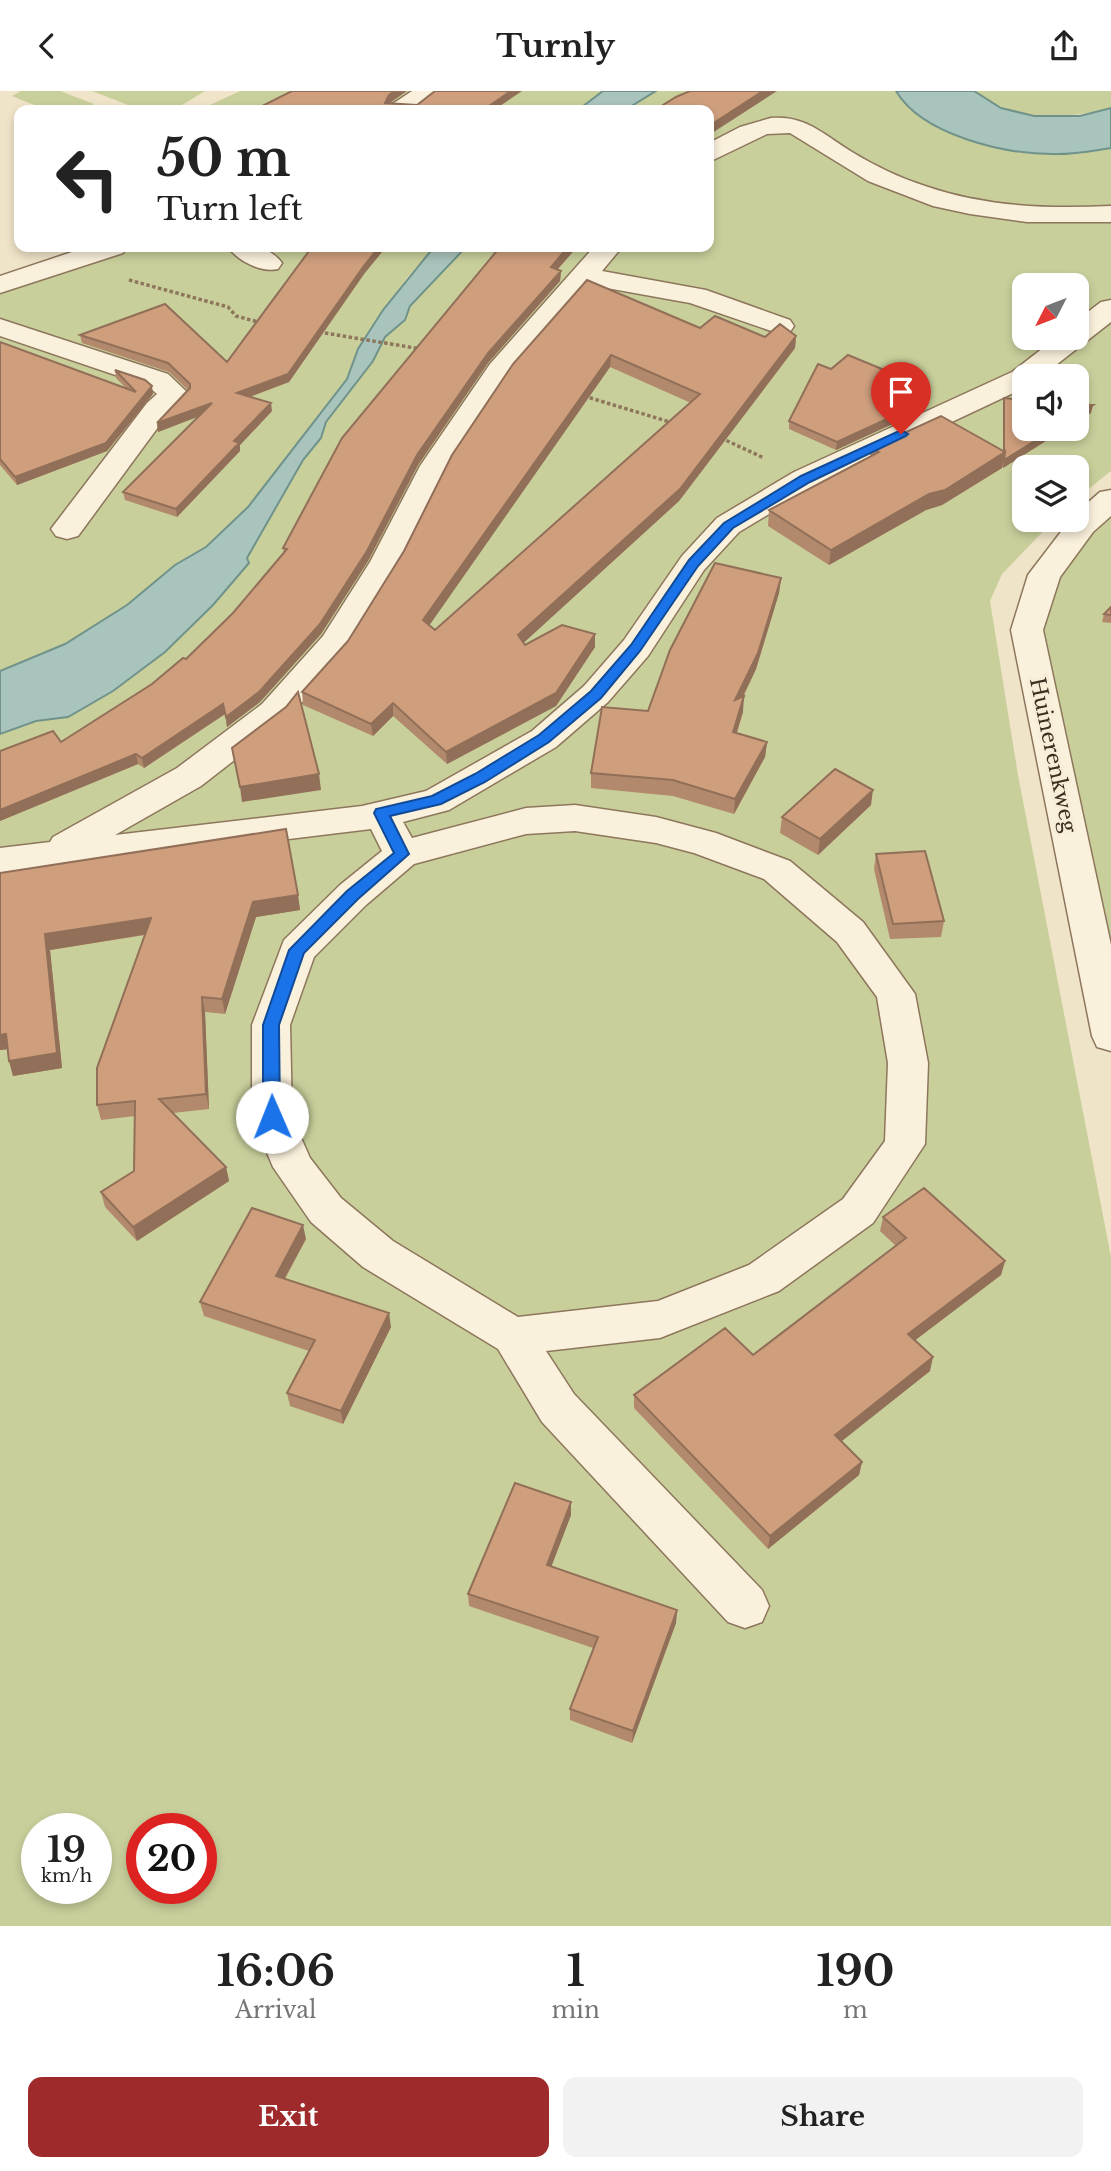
<!DOCTYPE html>
<style>
:root{--surface:#fff;--page:#f2f2f2;--text:#222;--muted:#767676;--accent:#9e2a2b}
body{margin:0;font-family:"Libre Baskerville",serif;background:var(--page);color:var(--text);height:100vh;display:flex;flex-direction:column;font-size:26px;white-space:nowrap}
*{box-sizing:border-box;margin:0}
p{font-size:23px;color:var(--muted)}
.icon{flex:none;width:38px;height:38px;fill:none;stroke:currentColor;stroke-width:2;stroke-linecap:round;stroke-linejoin:round}
.map{position:relative;height:1835px;overflow:hidden}
.details{display:flex;flex-direction:column;background:var(--surface);flex:1}
.details>*{flex:none}
.hud{position:absolute;left:14px;top:14px;width:700px;height:147px;border-radius:14px;box-shadow:0 4px 10px #0003;background:#fff;color:var(--text);overflow:hidden}
.needle{width:46px;rotate:228deg}
.fabs{position:absolute;left:1012px;top:182px;display:grid;gap:14px}
.fabs a{display:grid;place-items:center;width:77px;height:77px;border-radius:14px;background:var(--surface);box-shadow:0 4px 10px #0003;font-size:35px}
.speed{position:absolute;left:21px;top:1722px;display:flex;gap:14px;font-size:35px;font-weight:700;text-align:center}
.speed>*{display:grid;place-content:center;width:91px;height:91px;border-radius:50%;background:var(--surface);box-shadow:0 4px 10px #0003;line-height:1}
.speed small{font-size:18px;font-weight:400}
.speed .limit{border:10px solid #d22;background:#fff;color:#111}
.pin{position:absolute;display:grid;place-items:center;width:60px;height:60px;color:#fff;margin:-72px -30px;border-radius:50% 50% 50% 0;rotate:-45deg;box-shadow:0 0 7px #0007}
.pin .icon{rotate:45deg}
.me{position:absolute;width:77px;margin:-38px;rotate:359deg;stroke-linejoin:round;filter:drop-shadow(0 0 5px #0008)}
.turn{display:flex;align-items:center;gap:24px;height:147px;padding:0 28px;font-size:32px}
.turn .icon{width:91px;height:91px;stroke-width:2.5}
.turn b{display:block;font-size:49px;line-height:60px}
.eta{display:flex;justify-content:space-evenly;align-items:center;height:119px;text-align:center}
.eta b{font-size:42px;font-weight:700;line-height:49px}
.cta{display:flex;gap:14px;margin-top:auto;padding:14px 28px}
.cta a{flex:1;height:80px;border-radius:14px;background:var(--accent);color:#fff;font-size:28px;font-weight:700;line-height:80px;text-align:center}
.cta a+a{background:var(--page);color:var(--text)}
header{display:flex;justify-content:space-between;align-items:center;height:91px;padding:0 28px;background:var(--surface);font-size:32px;font-weight:700}
.map>svg:first-child{display:block}
.green{fill:#c9cf9b;fill-rule:evenodd}
.water{fill:#a9c4bc;stroke:#6f938a;stroke-width:2}
.lines{fill:none;stroke-linecap:round;stroke-linejoin:round}
.minor-casing{stroke:#8d765c;stroke-width:3}
.path{stroke:#8d765c;stroke-width:3.5;stroke-dasharray:3.5 2.5;stroke-linecap:butt}
.minor{fill:#faf1dc;fill-rule:evenodd}
.wall{fill:#b2896c;fill-rule:evenodd}
.shaded-wall{fill:#916f58}
.building{fill:#cf9f7d;stroke:#916f58;stroke-width:2;fill-rule:evenodd}
.route{fill:#1a73e8;stroke:#114b97;stroke-width:2}
.labels{text-anchor:middle;dominant-baseline:central;stroke-width:6;stroke-linejoin:round;paint-order:stroke}
.street-label{font-size:21px;fill:#3d2e20;stroke:#f7eed8}
</style>
<header><svg class="icon" aria-label="back" viewBox="0 0 24 24"><path d="M15 5l-7 7 7 7"/></svg>Turnly<svg class="icon" aria-label="share" viewBox="0 0 24 24"><path d="M12 15V3M7 8l5-5 5 5M5 13v7h14v-7"/></svg></header>
<div class="map">
<svg width="1111" height="1835" viewBox="0 0 1111 1835">
<rect width="100%" height="100%" fill="#f0e4c8"/>
<path class="green" d="M 21,0 L 60,0 L 94,13 C 68,29 38,16 12,5 Z
M 92,0 L 205,0 L 174,19 L 141,19 Z
M 240,0 L 603,0 L 578,19 L 199,19 Z
M 656,0 L 896,0 L 902,10 C 928,24 955,42 983,53 C 1024,68 1069,63 1111,57 L 1111,380 L 1076,408 L 1076,376 L 1024,376 L 1024,429 L 1054,429 L 1002,483 L 990,510 L 1018,684 L 1111,1166 L 1111,1835 L 0,1835 L 0,643 L 36,630 L 68,626 L 113,600 L 165,561 L 213,514 L 249,472 L 246,467 L 303,369 L 321,347 L 326,331 L 373,270 L 385,246 L 405,229 L 410,215 L 466,156 L 709,156 L 709,19 L 625,19 ZM 1024,194 L 1076,194 L 1076,247 L 1024,247 ZM 1024,285 L 1076,285 L 1076,338 L 1024,338 ZM 37,1738 L 96,1738 L 96,1797 L 37,1797 ZM 142,1738 L 201,1738 L 201,1797 L 142,1797 Z
M 974,0 L 1111,0 L 1111,17 C 1064,29 1014,31 974,0 Z
M 133,156 L 434,156 L 407,187 L 358,258 L 347,288 L 248,416 L 206,456 L 175,474 L 127,514 L 65,553 L 0,580 L 0,201 Z
M 1111,426 L 1111,857 L 1036,514 L 1082,451 Z"/>
<path class="water" d="M 603,0 L 656,0 L 625,19 L 578,19 Z
M 896,0 L 974,0 L 1001,17 L 1034,25 L 1080,25 L 1111,17 L 1111,57 C 1091,60 1072,64 1052,63 C 1004,63 922,44 896,0 Z
M 434,156 L 466,156 L 410,215 L 405,229 L 385,246 L 373,270 L 326,331 L 321,347 L 303,369 L 247,467 L 249,472 L 213,514 L 165,561 L 113,600 L 68,626 L 36,630 L 0,643 L 0,580 L 65,553 L 127,514 L 175,474 L 206,456 L 248,416 L 347,288 L 358,258 L 383,219 Z"/>
<g class="lines">
<defs>
<path id="minor" d="M 412,0 L 441,0 L 417,19 L 388,19 L 391,14 Z
M 771,27 C 806,24 824,44 852,61 C 875,75 900,87 925,95 C 985,116 1049,118 1111,115 L 1111,131 L 1027,131 L 970,123 L 933,115 L 868,90 L 790,42 L 767,43 L 709,71 L 709,52 L 740,36 Z
M 87,156 L 127,156 L 123,162 L 0,202 L 0,185 Z
M 228,156 C 248,155 269,154 282,172 L 278,178 C 261,182 238,170 228,156 Z
M 594,156 L 622,156 L 602,180 L 706,199 L 790,229 L 794,235 L 790,241 L 780,243 L 690,212 L 590,194 L 511,284 L 450,375 L 402,471 L 347,561 L 286,629 L 201,695 L 115,744 L 362,715 L 426,700 L 532,640 L 584,595 L 624,549 L 682,465 L 717,427 L 794,381 L 1012,281 L 1056,247 L 1076,247 L 1076,230 L 1101,211 L 1111,209 L 1111,231 L 1042,285 L 1024,285 L 1024,297 L 816,395 L 739,441 L 704,479 L 648,565 L 608,611 L 556,656 L 449,719 L 403,731 L 412,747 L 526,717 L 575,714 L 656,726 L 716,742 L 790,770 L 863,831 L 915,903 L 928,972 L 925,1053 L 873,1132 L 779,1200 L 675,1241 L 660,1247 L 546,1260 L 574,1303 L 762,1499 L 769,1515 L 762,1531 L 745,1537 L 728,1531 L 542,1331 L 498,1258 L 363,1176 L 311,1131 L 273,1076 L 252,1026 L 252,934 L 284,849 L 340,794 L 382,760 L 371,738 L 0,783 L 0,757 L 50,751 L 53,746 L 177,677 L 262,613 L 323,545 L 370,471 L 420,375 L 490,273 ZM 575,740 L 656,752 L 694,762 L 764,788 L 837,851 L 877,906 L 888,972 L 885,1050 L 843,1108 L 749,1174 L 658,1210 L 518,1226 L 393,1150 L 341,1107 L 310,1067 L 292,1026 L 290,934 L 314,866 L 366,814 L 414,773 L 526,743 Z
M 0,228 L 168,283 L 189,303 L 167,324 L 78,445 L 67,448 L 56,445 L 51,438 L 147,312 L 157,303 L 148,295 L 0,245 Z
M 1111,399 L 1111,425 L 1093,441 L 1060,486 L 1043,539 L 1111,854 L 1111,960 L 1097,956 L 1092,945 L 1011,539 L 1028,484 L 1070,429 L 1076,429 L 1076,422 L 1100,401 Z"/>
</defs>
<use href="#minor" class="minor-casing"/>
<path class="path" d="M 129,189 L 228,216 L 236,225 L 262,232
M 319,241 L 421,258
M 584,305 L 673,332
M 721,347 L 764,367"/>
<use href="#minor" class="minor"/>
</g>
<path class="wall" d="M 312,156 L 386,156 L 364,183 L 289,291 L 250,306 L 272,320 L 240,354 L 240,360 L 177,426 L 125,409 L 123,401 L 199,325 L 158,341 L 157,332 L 188,299 L 169,281 L 82,252 L 80,244 L 227,271 Z
M 500,156 L 577,156 L 557,179 L 561,180 L 560,190 L 488,272 L 418,374 L 368,470 L 321,543 L 260,611 L 227,636 L 225,623 L 144,677 L 138,673 L 0,730 L 0,660 L 61,651 L 152,593 L 186,568 L 233,522 L 284,463 L 283,457 Z
M 700,237 L 765,246 L 796,245 L 795,257 L 679,410 L 523,552 L 525,554 L 595,556 L 556,615 L 447,673 L 393,625 L 373,645 L 303,614 L 302,601 L 348,550 L 404,460 L 513,273 ZM 610,276 L 691,312 L 435,539 L 429,534 Z
M 0,251 L 126,297 L 116,287 L 115,279 L 153,303 L 107,360 L 17,394 L 0,374 Z
M 831,278 L 904,287 L 903,295 L 892,304 L 913,316 L 912,324 L 836,359 L 789,338 L 789,330 Z
M 1004,307 L 1024,338 L 1065,338 L 1003,377 L 1003,375 L 1002,377 L 942,414 L 926,419 L 829,474 L 768,435 L 769,419 L 870,365 L 871,357 L 1003,360 L 1003,315 Z
M 781,487 L 779,502 L 756,578 L 743,606 L 743,621 L 737,642 L 767,651 L 765,666 L 734,723 L 673,705 L 591,697 L 591,682 L 648,620 Z
M 1111,516 L 1111,532 L 1102,531 L 1104,523 Z
M 871,714 L 818,764 L 780,742 L 782,726 Z
M 876,763 L 944,830 L 941,846 L 890,848 L 874,778 Z
M 0,782 L 298,804 L 300,819 L 256,826 L 225,923 L 205,921 L 209,1018 L 173,1022 L 226,1076 L 229,1090 L 137,1150 L 105,1116 L 101,1101 L 134,1080 L 135,1025 L 101,1029 L 97,1014 L 145,844 L 50,859 L 62,977 L 13,985 L 7,958 L 0,959 Z
M 883,1126 L 1005,1170 L 1001,1184 L 915,1249 L 930,1280 L 841,1350 L 862,1371 L 859,1384 L 768,1458 L 634,1317 L 634,1304 L 753,1264 L 896,1155 L 880,1140 Z
M 306,1148 L 285,1188 L 391,1236 L 343,1333 L 290,1315 L 287,1302 L 309,1260 L 204,1225 L 200,1211 Z
M 571,1411 L 571,1424 L 551,1476 L 677,1519 L 676,1532 L 632,1652 L 570,1629 L 570,1618 L 593,1557 L 469,1515 L 468,1503 Z"/>
<path class="shaded-wall" d="M 395,0 L 407,0 L 390,12 L 385,12 L 389,4 Z
M 511,0 L 522,0 L 494,19 L 483,19 Z
M 763,0 L 777,0 L 709,44 L 709,35 Z
M 379,156 L 386,156 L 364,183 L 289,291 L 238,310 L 237,302 L 363,176 Z
M 568,156 L 577,156 L 551,186 L 551,176 Z
M 561,180 L 560,190 L 488,272 L 418,374 L 368,470 L 321,543 L 260,611 L 227,636 L 226,626 L 417,364 L 488,262 Z
M 796,245 L 795,257 L 679,410 L 518,557 L 518,544 Z
M 611,264 L 610,276 L 424,542 L 423,529 Z
M 904,287 L 903,295 L 887,309 L 888,301 Z
M 152,295 L 153,303 L 107,360 L 17,394 L 15,386 Z
M 212,312 L 213,320 L 158,341 L 157,332 Z
M 271,312 L 272,320 L 240,354 L 240,360 L 177,426 L 176,418 L 234,350 Z
M 1093,314 L 1091,322 L 1076,331 L 1076,324 Z
M 913,316 L 912,324 L 836,359 L 837,351 Z
M 1054,338 L 1065,338 L 1003,377 L 1004,369 Z
M 1005,361 L 1002,377 L 942,414 L 926,419 L 829,474 L 831,459 Z
M 781,487 L 779,502 L 756,578 L 734,624 L 735,609 Z
M 595,543 L 595,556 L 556,615 L 447,673 L 446,661 Z
M 744,605 L 743,621 L 732,656 L 733,641 Z
M 393,612 L 393,625 L 373,645 L 371,633 Z
M 223,613 L 225,623 L 144,677 L 142,667 Z
M 767,651 L 765,666 L 734,723 L 735,708 Z
M 136,663 L 138,673 L 0,730 L 0,719 Z
M 319,683 L 321,699 L 242,711 L 240,696 Z
M 873,699 L 871,714 L 818,764 L 820,748 Z
M 298,804 L 300,819 L 256,826 L 225,923 L 222,908 L 253,811 Z
M 151,827 L 154,842 L 50,859 L 62,977 L 13,985 L 9,970 L 45,843 Z
M 202,906 L 205,921 L 209,1018 L 206,1003 Z
M 6,943 L 10,958 L 0,959 L 0,944 Z
M 226,1076 L 229,1090 L 137,1150 L 133,1136 Z
M 303,1134 L 306,1148 L 278,1199 L 276,1185 Z
M 1005,1170 L 1001,1184 L 905,1257 L 908,1243 Z
M 389,1222 L 391,1236 L 343,1333 L 341,1320 Z
M 933,1266 L 930,1280 L 832,1358 L 835,1344 Z
M 862,1371 L 859,1384 L 768,1458 L 770,1445 Z
M 571,1411 L 571,1424 L 547,1487 L 547,1474 Z
M 677,1519 L 676,1532 L 632,1652 L 633,1640 Z"/>
<path class="building" d="M 292,0 L 395,0 L 389,4 L 385,12 L 417,14 L 435,0 L 511,0 L 483,19 L 254,19 Z
M 690,0 L 763,0 L 709,35 L 709,19 L 655,19 L 676,6 Z
M 312,156 L 379,156 L 363,176 L 288,283 L 237,302 L 271,312 L 234,350 L 239,352 L 176,418 L 123,401 L 212,312 L 157,332 L 190,297 L 190,293 L 168,272 L 80,244 L 165,213 L 227,271 Z
M 500,156 L 568,156 L 551,176 L 561,180 L 488,262 L 417,364 L 367,460 L 320,533 L 259,601 L 226,626 L 223,613 L 142,667 L 136,663 L 0,719 L 0,660 L 53,640 L 61,651 L 152,593 L 183,567 L 186,568 L 233,522 L 287,458 L 283,457 L 342,347 Z
M 587,189 L 700,237 L 715,225 L 765,246 L 780,233 L 796,245 L 680,398 L 518,544 L 525,554 L 562,534 L 595,543 L 556,602 L 446,661 L 393,612 L 371,633 L 302,601 L 348,550 L 404,460 L 452,364 L 513,273 ZM 611,264 L 700,303 L 435,539 L 423,529 Z
M 0,251 L 136,301 L 115,279 L 145,289 L 152,295 L 106,352 L 15,386 L 0,368 Z
M 848,264 L 904,287 L 888,301 L 913,316 L 837,351 L 789,330 L 818,273 L 831,278 Z
M 1004,307 L 1024,309 L 1024,338 L 1054,338 L 1004,369 L 1005,361 L 1004,362 Z
M 1076,313 L 1093,314 L 1076,324 Z
M 941,325 L 1005,361 L 945,399 L 929,403 L 831,459 L 769,419 L 879,361 L 871,357 Z
M 715,472 L 781,487 L 758,562 L 735,609 L 744,605 L 733,641 L 767,651 L 735,708 L 673,689 L 591,682 L 602,616 L 648,620 L 670,559 Z
M 1111,516 L 1111,524 L 1104,523 Z
M 298,601 L 319,683 L 240,696 L 232,657 L 286,616 Z
M 835,678 L 873,699 L 820,748 L 782,726 Z
M 286,738 L 298,804 L 253,811 L 222,908 L 202,906 L 206,1003 L 159,1008 L 226,1076 L 133,1136 L 101,1101 L 134,1080 L 135,1010 L 97,1014 L 97,977 L 151,827 L 45,843 L 57,962 L 9,970 L 6,943 L 0,944 L 0,782 Z
M 925,760 L 944,830 L 893,833 L 876,763 Z
M 924,1097 L 1005,1170 L 908,1243 L 933,1266 L 835,1344 L 862,1371 L 770,1445 L 634,1304 L 725,1237 L 753,1264 L 906,1147 L 883,1126 Z
M 252,1117 L 303,1134 L 276,1185 L 389,1222 L 341,1320 L 287,1302 L 315,1249 L 200,1211 Z
M 515,1392 L 571,1411 L 547,1474 L 677,1519 L 633,1640 L 570,1618 L 598,1546 L 468,1503 Z"/>
<path class="route" d="M 901,339 L 908,343 L 906,345 L 810,391 L 733,437 L 698,475 L 640,560 L 601,607 L 549,651 L 485,691 L 441,713 L 390,725 L 409,763 L 358,808 L 304,862 L 279,934 L 280,1026 L 277,1031 L 266,1031 L 263,1026 L 263,934 L 289,859 L 347,800 L 394,762 L 374,722 L 376,718 L 432,705 L 475,683 L 539,644 L 591,600 L 631,554 L 689,469 L 724,432 L 801,385 Z"/>
<g class="labels">
<g class="street-label">
<text transform="translate(1053 664) rotate(78)">Huinerenkweg</text>
</g>
</g>
</svg>
<div class="fabs">
<a><svg class="needle" viewBox="-14 -14 28 28"><path d="M0-13l5 13h-10z" fill="#e53935"/><path d="M0 13l5-13h-10z" fill="#767676"/></svg></a>
<a><svg class="icon" aria-label="sound" viewBox="0 0 24 24"><path d="M4 9h4l5-4v14l-5-4H4zM17 9q2 3 0 6"/></svg></a>
<a><svg class="icon" aria-label="layers" viewBox="0 0 24 24"><path d="M12 4l9 5-9 5-9-5zM3 14l9 5 9-5"/></svg></a>
</div>
<div class="speed"><div>19<small>km/h</small></div><div class="limit">20</div></div>
<div class="pin" style="left:901px;top:343px;background:#d93025"><svg class="icon" aria-label="arrive" viewBox="0 0 24 24"><path d="M6 21V4h12l-3 4 3 4H6"/></svg></div>
<svg class="me" style="left:272px;top:1026px" viewBox="-20 -20 40 40"><circle r="19" fill="#fff"/><path d="M0-13L10 11 0 6-10 11z" fill="#1a73e8"/></svg>
<div class="hud">
<div class="turn"><svg class="icon" aria-label="left" viewBox="0 0 24 24"><path d="M17 20v-9H6M10 6l-5 5 5 5"/></svg><div><b>50 m</b>Turn left</div></div>
</div>
</div>
<section class="details">
<div class="eta">
<div><b>16:06</b><p>Arrival</p></div>
<div><b>1</b><p>min</p></div>
<div><b>190</b><p>m</p></div>
</div>
<div class="cta"><a>Exit</a><a>Share</a></div>
</section>
